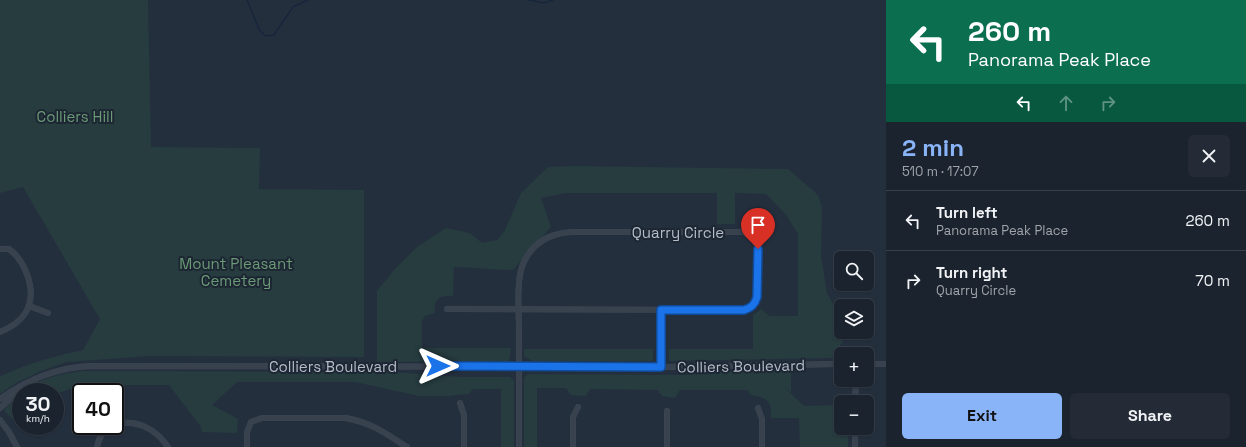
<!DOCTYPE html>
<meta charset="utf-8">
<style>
:root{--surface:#1b232e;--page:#242b36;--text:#f1f3f6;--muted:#a0a4aa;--line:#39404a;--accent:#8ab4f8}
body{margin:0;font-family:"Space Grotesk",sans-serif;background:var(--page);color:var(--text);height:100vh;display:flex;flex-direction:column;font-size:15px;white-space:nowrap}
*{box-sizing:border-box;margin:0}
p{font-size:13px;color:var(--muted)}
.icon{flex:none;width:22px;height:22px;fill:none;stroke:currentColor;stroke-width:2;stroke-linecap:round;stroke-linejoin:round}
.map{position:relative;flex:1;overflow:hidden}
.sheet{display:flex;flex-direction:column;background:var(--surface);width:360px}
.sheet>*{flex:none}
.hud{background:#0b6e4f;color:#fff;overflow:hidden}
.controls{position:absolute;left:834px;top:251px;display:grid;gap:8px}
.controls a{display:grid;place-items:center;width:40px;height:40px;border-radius:6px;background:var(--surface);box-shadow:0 1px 3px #0004,0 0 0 1px var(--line);font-size:20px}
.speed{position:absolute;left:12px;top:383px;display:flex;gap:8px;font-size:20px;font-weight:700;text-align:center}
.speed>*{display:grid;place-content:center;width:52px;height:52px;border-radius:50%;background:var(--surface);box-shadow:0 1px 3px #0004,0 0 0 1px var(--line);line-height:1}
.speed small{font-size:10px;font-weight:400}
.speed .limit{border:2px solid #111;border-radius:6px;background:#fff;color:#111}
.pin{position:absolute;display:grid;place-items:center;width:34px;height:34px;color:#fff;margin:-41px -17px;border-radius:50% 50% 50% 0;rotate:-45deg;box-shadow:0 0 4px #0007}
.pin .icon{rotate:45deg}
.me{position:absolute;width:44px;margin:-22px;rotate:90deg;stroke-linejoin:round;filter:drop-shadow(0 0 3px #0008)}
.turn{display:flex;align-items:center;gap:14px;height:84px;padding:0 16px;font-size:18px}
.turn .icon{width:52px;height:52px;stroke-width:2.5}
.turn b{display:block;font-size:28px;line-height:34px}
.lanes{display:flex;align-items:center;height:38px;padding:0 16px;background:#0003;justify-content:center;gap:20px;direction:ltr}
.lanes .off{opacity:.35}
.round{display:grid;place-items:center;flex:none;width:42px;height:42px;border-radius:6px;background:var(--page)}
.summary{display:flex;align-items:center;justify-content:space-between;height:68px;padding:0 16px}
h1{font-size:24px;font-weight:600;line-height:30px;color:var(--accent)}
.cta{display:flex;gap:8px;margin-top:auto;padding:8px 16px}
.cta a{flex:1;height:46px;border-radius:6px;background:var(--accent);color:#111;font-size:16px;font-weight:600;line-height:46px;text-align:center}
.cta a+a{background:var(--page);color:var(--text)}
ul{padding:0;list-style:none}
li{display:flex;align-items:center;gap:12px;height:60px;padding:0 16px;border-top:1px solid var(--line)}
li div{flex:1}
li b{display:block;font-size:15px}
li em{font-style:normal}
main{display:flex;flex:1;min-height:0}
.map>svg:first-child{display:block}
.green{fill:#263c3f}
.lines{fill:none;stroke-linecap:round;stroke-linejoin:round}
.stream{stroke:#17263c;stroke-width:1.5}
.minor-casing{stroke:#414a57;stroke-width:6}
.minor{stroke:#38414e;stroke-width:5.5}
.route-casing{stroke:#114b97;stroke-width:10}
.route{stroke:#1a73e8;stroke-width:7}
.labels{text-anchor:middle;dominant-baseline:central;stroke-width:4;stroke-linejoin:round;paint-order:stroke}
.park-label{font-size:15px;fill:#6b9a76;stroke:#1d2633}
.street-label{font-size:15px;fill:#b4bcc9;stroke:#1d2633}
</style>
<main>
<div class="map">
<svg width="886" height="447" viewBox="0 0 886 447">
<rect width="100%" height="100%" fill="#242f3e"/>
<path class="green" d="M 0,0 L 148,0 L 151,147 L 260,148 L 259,189 L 364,190 L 364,357 L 149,356 L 67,362 L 41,371 L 16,383 L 0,394 L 0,376 L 1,376 C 28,363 55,356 83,350 L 100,319 L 23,187 L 0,193 Z
M 572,166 L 788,169 L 818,195 L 822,208 L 821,256 L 827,293 L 841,318 L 841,332 L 848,332 L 833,358 L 669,361 L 669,349 L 753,349 L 753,315 L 761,309 L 770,316 L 798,316 L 798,234 L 786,215 L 766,194 L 735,193 L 735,224 L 717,224 L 717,193 L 566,193 L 541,198 L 551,227 L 513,270 C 493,270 474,267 454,267 L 453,296 C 440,295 433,299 435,313 L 425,316 L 422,321 L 422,348 L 511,348 L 509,361 L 377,362 L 377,291 L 394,270 L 417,247 L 446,228 L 470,233 L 482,243 L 497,240 L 504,232 L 521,193 L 548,167 Z
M 524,349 L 653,349 L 653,361 L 533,361 L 524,357 Z
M 753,370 L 791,372 L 791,392 L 785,388 L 804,406 L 841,405 L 841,428 L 848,428 L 848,447 L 800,447 L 799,418 L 771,418 C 772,401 767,398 751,395 L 748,390 L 680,390 L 675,398 L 662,396 L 658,390 L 590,389 L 586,396 L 571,395 L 566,388 L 537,388 L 537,447 L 524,447 L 524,378 L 528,374 L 683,375 Z
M 81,371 L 394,372 L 459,377 L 510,377 L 514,381 L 514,447 L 501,447 L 501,389 L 473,389 L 469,394 L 448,396 L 419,396 L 355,382 L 237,382 L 212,405 L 238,419 L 237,433 L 202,432 L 201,427 L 169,385 L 118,385 L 118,413 L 115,414 L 115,392 L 108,392 L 107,388 L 74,388 L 55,394 L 55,392 L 23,392 C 40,378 60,374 81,371 Z
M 21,394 L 21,413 L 13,420 L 4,410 Z"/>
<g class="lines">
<path class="stream" d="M 247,0 L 259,29 L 265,36 L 274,35 L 293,7 L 308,0
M 529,0 L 544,3 L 553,0"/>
<defs>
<path id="minor" d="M 0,249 L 9,249 C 24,260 35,286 29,305 C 25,319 12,327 0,332
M 29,306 L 48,313
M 447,309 L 744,310 C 752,308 755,304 757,297 L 758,249 C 755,239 752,236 743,232 L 576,232 C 552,232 533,241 523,264 C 516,280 519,313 519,331 C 519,370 519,408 519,447
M 867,364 L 886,364
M 661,367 L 661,310
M 0,399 C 28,379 58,367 92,366 L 661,367 L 841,364
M 855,402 L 856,380
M 460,403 L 464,415 L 464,447
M 0,408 L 28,384
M 758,408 L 762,419 L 762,447
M 0,420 L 9,432 L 17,447
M 115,424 C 137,419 156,429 168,447
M 97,447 C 99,438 102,431 111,426
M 247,447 L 247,432 L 251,422 L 262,418 L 346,418 C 372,423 385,433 407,447
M 573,447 L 573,417 L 578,407
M 667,447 L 667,411
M 855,447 L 855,428"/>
</defs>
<use href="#minor" class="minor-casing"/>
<use href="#minor" class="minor"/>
</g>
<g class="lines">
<defs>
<path id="route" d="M 438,366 L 661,367 L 661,310 L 744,310 C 752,308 755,304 757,297 L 758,249"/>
</defs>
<use href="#route" class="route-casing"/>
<use href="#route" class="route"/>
</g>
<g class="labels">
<g class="park-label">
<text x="75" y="116">Colliers Hill</text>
<text x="236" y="263">Mount Pleasant<tspan x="236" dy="17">Cemetery</tspan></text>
</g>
<g class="street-label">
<text x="678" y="232">Quarry Circle</text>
<text x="333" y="366">Colliers Boulevard</text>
<text transform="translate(741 366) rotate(-1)">Colliers Boulevard</text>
</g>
</g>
</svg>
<div class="controls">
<a><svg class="icon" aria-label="search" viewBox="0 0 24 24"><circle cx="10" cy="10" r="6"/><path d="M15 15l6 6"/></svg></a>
<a><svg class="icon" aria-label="layers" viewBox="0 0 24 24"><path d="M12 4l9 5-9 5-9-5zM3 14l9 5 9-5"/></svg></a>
<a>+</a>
<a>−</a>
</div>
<div class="speed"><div>30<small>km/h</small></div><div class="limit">40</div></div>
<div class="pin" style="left:758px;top:249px;background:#d93025"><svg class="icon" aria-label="arrive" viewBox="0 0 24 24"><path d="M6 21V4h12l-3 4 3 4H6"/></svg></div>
<svg class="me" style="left:438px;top:366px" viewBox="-20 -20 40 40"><path d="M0-17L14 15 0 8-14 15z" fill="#1a73e8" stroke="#fff" stroke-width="4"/></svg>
</div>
<section class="sheet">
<div class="hud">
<div class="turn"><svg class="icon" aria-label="left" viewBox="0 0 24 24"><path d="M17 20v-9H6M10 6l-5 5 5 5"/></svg><div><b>260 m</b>Panorama Peak Place</div></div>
<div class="lanes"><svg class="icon" aria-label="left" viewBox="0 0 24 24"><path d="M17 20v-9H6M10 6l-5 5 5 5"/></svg><svg class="icon off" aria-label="ahead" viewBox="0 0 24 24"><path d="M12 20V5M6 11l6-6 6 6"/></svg><svg class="icon off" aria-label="right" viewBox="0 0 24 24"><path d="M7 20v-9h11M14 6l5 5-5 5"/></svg></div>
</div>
<div class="summary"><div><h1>2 min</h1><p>510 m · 17:07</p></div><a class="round"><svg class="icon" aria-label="close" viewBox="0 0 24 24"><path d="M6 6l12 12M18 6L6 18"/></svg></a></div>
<ul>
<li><svg class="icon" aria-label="left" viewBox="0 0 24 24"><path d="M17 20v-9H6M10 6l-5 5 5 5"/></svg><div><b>Turn left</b><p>Panorama Peak Place</p></div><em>260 m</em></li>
<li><svg class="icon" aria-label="right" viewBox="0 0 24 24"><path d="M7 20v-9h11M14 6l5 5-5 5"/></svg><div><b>Turn right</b><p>Quarry Circle</p></div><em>70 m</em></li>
</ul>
<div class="cta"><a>Exit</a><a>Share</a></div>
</section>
</main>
